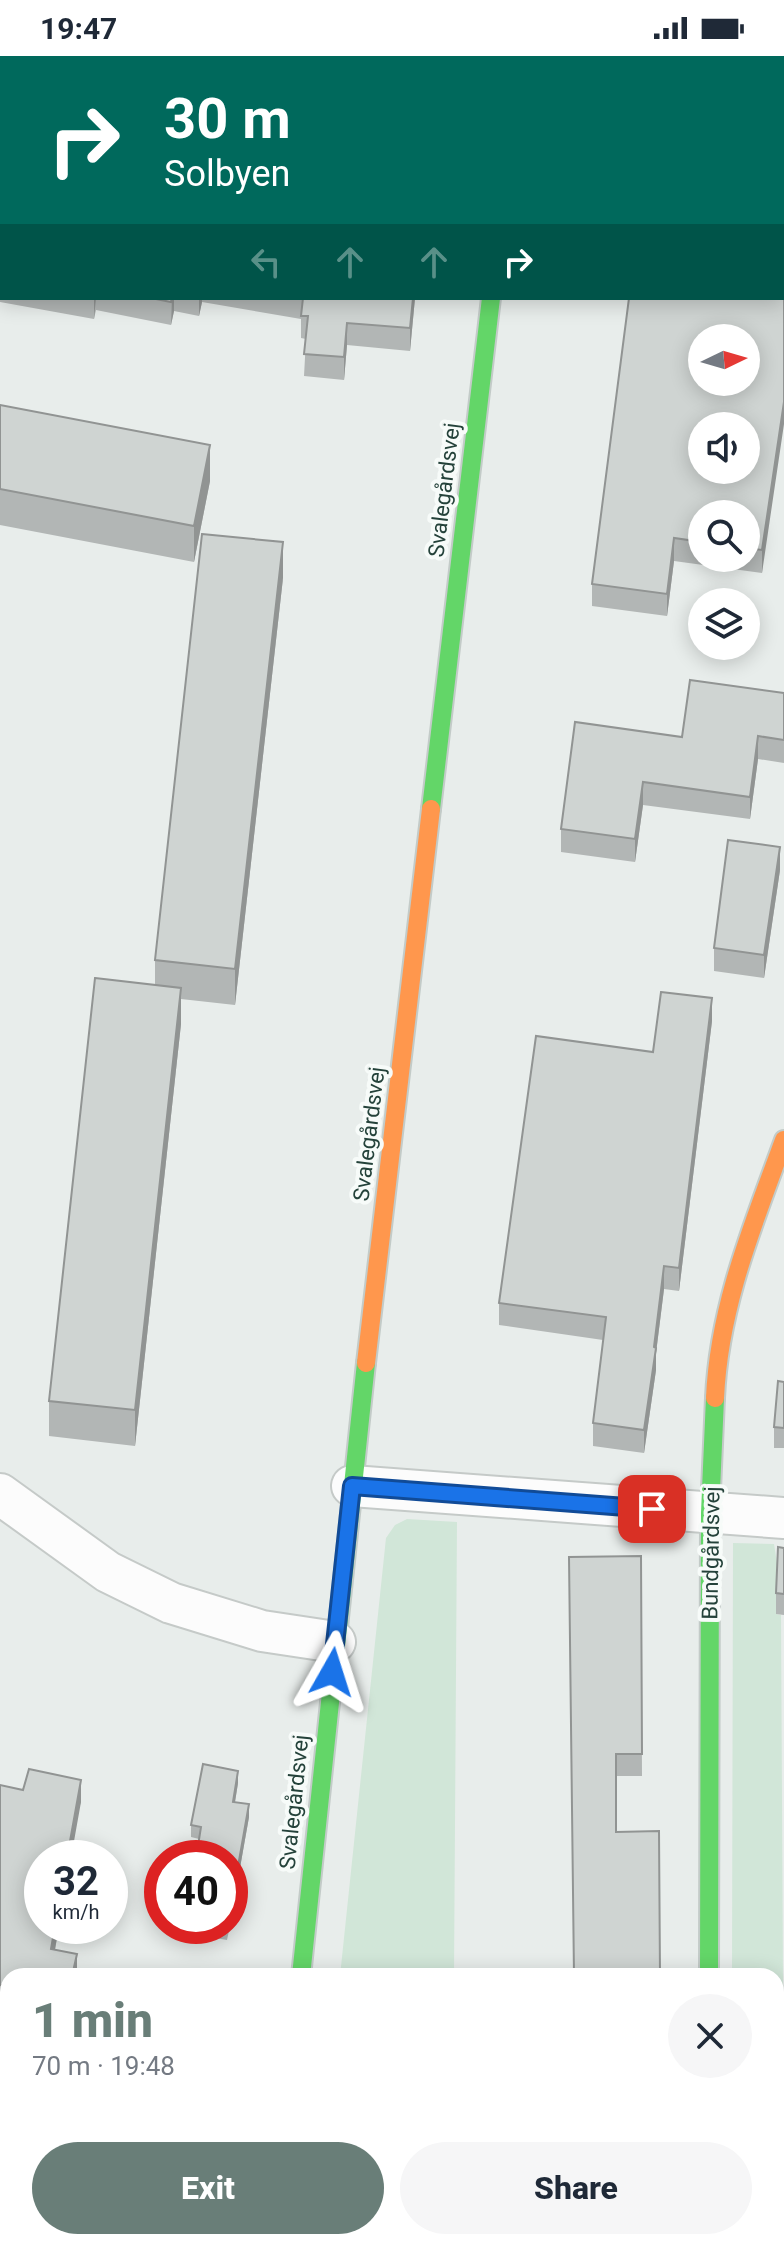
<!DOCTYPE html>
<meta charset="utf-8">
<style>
:root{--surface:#fff;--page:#f6f6f7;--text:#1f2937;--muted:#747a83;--accent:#697e78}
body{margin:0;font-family:Roboto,sans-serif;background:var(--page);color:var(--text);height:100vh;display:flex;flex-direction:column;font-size:30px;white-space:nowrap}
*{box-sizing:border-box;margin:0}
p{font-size:26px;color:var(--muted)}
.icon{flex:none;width:44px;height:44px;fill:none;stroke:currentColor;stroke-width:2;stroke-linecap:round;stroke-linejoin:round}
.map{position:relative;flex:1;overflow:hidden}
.drawer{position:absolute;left:0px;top:1912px;width:784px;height:282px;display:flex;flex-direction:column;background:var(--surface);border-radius:24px 24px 0 0;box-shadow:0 4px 20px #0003}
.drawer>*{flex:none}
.banner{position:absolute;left:0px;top:0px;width:784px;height:244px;box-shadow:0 4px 20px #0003;background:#00695c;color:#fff;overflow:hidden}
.needle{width:52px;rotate:85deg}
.buttons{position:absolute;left:688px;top:268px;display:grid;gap:16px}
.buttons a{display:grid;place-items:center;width:72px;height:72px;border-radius:50%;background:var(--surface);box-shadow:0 4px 20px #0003;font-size:40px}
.speed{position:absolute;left:24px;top:1784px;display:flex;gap:16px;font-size:40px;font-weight:700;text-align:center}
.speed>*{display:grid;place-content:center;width:104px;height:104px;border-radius:50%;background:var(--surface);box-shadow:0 4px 20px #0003;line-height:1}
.speed small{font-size:20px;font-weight:400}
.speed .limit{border:12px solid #d22;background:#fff;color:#111}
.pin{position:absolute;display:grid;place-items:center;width:68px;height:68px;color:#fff;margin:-34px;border-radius:16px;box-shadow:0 4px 12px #0006}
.me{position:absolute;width:88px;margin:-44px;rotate:6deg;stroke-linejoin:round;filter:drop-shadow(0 0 6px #0008)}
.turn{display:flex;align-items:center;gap:28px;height:168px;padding:0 32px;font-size:36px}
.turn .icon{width:104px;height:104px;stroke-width:2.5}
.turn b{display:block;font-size:56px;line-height:68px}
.lanes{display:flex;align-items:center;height:76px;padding:0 32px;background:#0003;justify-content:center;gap:40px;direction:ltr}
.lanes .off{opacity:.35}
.round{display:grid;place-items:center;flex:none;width:84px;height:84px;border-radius:42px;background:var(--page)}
.summary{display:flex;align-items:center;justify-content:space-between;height:136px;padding:0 32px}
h1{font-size:48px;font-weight:800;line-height:60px;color:var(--accent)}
.action{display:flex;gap:16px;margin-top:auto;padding:16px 32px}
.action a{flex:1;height:92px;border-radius:48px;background:var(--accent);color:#fff;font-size:32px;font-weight:800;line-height:92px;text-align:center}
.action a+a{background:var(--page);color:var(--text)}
.status{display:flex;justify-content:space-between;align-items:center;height:56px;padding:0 40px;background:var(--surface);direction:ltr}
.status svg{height:22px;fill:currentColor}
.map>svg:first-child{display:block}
.green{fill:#d1e6d8}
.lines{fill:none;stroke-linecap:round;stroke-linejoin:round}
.street-casing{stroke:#c5cac8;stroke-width:44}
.fast-casing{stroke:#c3cbc8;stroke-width:22}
.slow-casing{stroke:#c3cbc8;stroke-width:22}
.street{stroke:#fcfcfc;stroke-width:40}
.fast{stroke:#63d668;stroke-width:18}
.slow{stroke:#ff974d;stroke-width:18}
.wall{fill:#b2b6b5;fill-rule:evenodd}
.shaded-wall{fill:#919493}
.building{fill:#cfd4d2;stroke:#919493;stroke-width:2;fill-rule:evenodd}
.route-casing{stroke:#114b97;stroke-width:20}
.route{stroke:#1a73e8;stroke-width:14}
.labels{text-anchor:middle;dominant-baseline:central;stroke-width:8;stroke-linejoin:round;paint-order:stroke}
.street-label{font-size:22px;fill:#24423a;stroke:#f7fbf9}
</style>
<div class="status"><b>19:47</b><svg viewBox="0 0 49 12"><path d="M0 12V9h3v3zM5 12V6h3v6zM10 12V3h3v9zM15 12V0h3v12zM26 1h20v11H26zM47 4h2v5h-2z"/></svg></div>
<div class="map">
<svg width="784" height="2193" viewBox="0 0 784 2193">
<rect width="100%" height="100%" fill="#e8edeb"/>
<path class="green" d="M 407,1463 L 457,1466 L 454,1920 L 340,1920 L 386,1482 L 395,1469 Z
M 733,1487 L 774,1488 L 778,1513 L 776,1558 L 781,1559 L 783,1931 L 780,2044 L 781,2193 L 732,2193 L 732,2186 L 776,2186 L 776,1920 L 732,1920 Z
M 312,2186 L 430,2186 L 430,2193 L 311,2193 Z"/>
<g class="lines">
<defs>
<path id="street" d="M 352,1430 L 784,1462
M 0,1438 L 108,1516 L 171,1547 L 262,1575 L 335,1586
M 0,2147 L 8,2148
M 201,2186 L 236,2193
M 708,2193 L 708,2186"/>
<path id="fast" d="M 431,753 L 491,242
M 301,1920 L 366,1307
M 709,1920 L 710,1457 L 715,1342
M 272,2193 L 273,2186"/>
<path id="slow" d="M 519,0 L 519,2
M 366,1307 L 431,753
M 715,1342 C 719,1250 753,1169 784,1084"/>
</defs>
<use href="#street" class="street-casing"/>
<use href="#fast" class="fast-casing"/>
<use href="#slow" class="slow-casing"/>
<use href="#street" class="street"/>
<use href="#fast" class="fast"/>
<use href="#slow" class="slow"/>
</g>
<path class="wall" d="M 311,0 L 438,0 L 438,2 L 311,2 Z
M 0,2 L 2,3 L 2,242 L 415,242 L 410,295 L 347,289 L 344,324 L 304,320 L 306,283 L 301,282 L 301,263 L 202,246 L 199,260 L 174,255 L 171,269 L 96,254 L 94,263 L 0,246 Z
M 782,12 L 784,12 L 784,143 L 782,143 Z
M 782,242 L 762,517 L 674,505 L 667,560 L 592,550 L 592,528 ZM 702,458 L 746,458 L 746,502 L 702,502 Z
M 0,349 L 210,425 L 194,506 L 0,469 Z
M 283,522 L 235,949 L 181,943 L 181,968 L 135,1390 L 49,1380 L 49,1345 L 155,929 L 155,904 Z
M 784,637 L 784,707 L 758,703 L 750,763 L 643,749 L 635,806 L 561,796 L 561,773 L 682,681 Z
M 780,814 L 764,922 L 714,915 L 714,892 Z
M 712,965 L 679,1235 L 664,1233 L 656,1297 L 656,1314 L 644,1397 L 593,1390 L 593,1367 L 603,1284 L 499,1269 L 499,1247 L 653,996 Z
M 784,1326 L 784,1392 L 774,1392 L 774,1371 Z
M 784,1492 L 784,1559 L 776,1558 L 776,1537 Z
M 641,1500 L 642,1720 L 616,1720 L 574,1920 Z
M 238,1727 L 235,1746 L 249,1761 L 230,1868 L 230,1802 L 199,1783 L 191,1781 L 191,1769 Z
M 0,1729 L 81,1746 L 42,1870 L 59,1870 L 55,1894 L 77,1920 L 8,1920 L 8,1953 L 0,1952 Z
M 185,1870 L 230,1870 L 227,1884 L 185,1877 Z
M 8,1978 L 8,2012 L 6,2011 L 6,1989 Z
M 8,2040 L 8,2084 L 4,2083 L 4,2061 Z"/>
<path class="shaded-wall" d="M 94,242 L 96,242 L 94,263 Z
M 172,242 L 174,242 L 174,255 L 171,269 Z
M 199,242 L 202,242 L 202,246 L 199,260 Z
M 413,242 L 415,242 L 410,295 L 410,272 Z
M 347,267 L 347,289 L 344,324 L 344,301 Z
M 784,346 L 784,368 L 762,517 L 762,494 Z
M 210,389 L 210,425 L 194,506 L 194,470 Z
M 674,482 L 674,505 L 667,560 L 667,538 Z
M 283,486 L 283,522 L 235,949 L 235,913 Z
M 758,680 L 758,703 L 750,763 L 750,741 Z
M 643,726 L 643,749 L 635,806 L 635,783 Z
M 780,791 L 780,814 L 764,922 L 764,899 Z
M 181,932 L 181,968 L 135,1390 L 135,1354 Z
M 712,942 L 712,965 L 679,1235 L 679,1212 Z
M 664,1210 L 664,1233 L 656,1297 L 656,1314 L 644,1397 L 644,1374 Z
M 238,1715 L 238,1727 L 233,1758 L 233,1746 Z
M 81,1724 L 81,1746 L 71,1802 L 67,1802 Z
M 249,1748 L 249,1761 L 230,1868 L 230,1856 Z
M 55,1870 L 59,1870 L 51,1916 L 51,1893 Z
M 77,1898 L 77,1920 L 72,1920 Z"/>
<path class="building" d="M 346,0 L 434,0 L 433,2 L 357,2 Z
M 661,0 L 737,0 L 737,2 L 660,2 Z
M 0,2 L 2,3 L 2,223 L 0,223 Z
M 782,12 L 784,12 L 784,121 L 782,120 Z
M 782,224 L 784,224 L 784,346 L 762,494 L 746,492 L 746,458 L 702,458 L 702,486 L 674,482 L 667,538 L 592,528 L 629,242 L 782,242 ZM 702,282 L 746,282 L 746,326 L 702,326 ZM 702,370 L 746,370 L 746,414 L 702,414 Z
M 151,242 L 172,242 L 171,246 Z
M 303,242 L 413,242 L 410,272 L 347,267 L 344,301 L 304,298 L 308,260 L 301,260 Z
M 0,349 L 210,389 L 194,470 L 0,433 Z
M 202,478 L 283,486 L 235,913 L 155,904 Z
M 690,624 L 784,637 L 784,684 L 758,680 L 750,741 L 643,726 L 635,783 L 561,773 L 575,666 L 682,681 Z
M 728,784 L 780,791 L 764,899 L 714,892 Z
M 95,922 L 181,932 L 135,1354 L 49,1345 Z
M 661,936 L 712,942 L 679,1212 L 664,1210 L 654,1291 L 656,1292 L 644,1374 L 593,1367 L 606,1261 L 499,1247 L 536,980 L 653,996 Z
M 778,1325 L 784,1326 L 784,1372 L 774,1371 Z
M 778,1491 L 784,1492 L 784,1538 L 776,1537 Z
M 641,1500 L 642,1698 L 616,1698 L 616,1776 L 659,1775 L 660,1920 L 574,1920 L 569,1501 Z
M 203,1708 L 238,1715 L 233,1746 L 249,1748 L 230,1856 L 230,1802 L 196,1802 L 201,1771 L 191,1769 Z
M 29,1713 L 81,1724 L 67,1802 L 42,1802 L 42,1870 L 55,1870 L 51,1893 L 77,1898 L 72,1920 L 8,1920 L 8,1930 L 0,1929 L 0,1729 L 23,1734 Z
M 8,2040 L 8,2062 L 4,2061 Z
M 51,2186 L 93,2186 L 92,2193 L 49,2193 Z
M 584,2186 L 662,2186 L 662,2193 L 584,2193 Z"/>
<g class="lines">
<defs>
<path id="route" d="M 332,1616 L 352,1430 L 652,1453"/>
</defs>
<use href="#route" class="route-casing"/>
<use href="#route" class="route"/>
</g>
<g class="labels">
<g class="street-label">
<text transform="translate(444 434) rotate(-83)">Svalegårdsvej</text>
<text transform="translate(369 1078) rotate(-83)">Svalegårdsvej</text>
<text transform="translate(711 1497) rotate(-89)">Bundgårdsvej</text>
<text transform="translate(294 1746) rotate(-84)">Svalegårdsvej</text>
</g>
</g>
</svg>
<div class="buttons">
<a><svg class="needle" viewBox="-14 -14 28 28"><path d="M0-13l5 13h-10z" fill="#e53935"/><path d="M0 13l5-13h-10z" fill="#747a83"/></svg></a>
<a><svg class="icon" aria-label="sound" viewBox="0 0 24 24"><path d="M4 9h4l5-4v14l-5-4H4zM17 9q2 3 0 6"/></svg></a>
<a><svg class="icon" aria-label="search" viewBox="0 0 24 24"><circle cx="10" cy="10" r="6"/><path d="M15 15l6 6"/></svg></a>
<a><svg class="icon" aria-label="layers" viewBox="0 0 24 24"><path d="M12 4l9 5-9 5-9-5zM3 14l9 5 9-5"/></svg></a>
</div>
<div class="speed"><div>32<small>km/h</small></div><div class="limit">40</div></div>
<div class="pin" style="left:652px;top:1453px;background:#d93025"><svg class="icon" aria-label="arrive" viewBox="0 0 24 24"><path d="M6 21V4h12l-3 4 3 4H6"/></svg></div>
<svg class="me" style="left:332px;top:1616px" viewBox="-20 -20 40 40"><path d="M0-17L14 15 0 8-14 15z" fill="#1a73e8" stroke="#fff" stroke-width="4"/></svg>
<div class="banner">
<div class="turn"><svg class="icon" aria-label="right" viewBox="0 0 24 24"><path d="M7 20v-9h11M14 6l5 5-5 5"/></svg><div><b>30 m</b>Solbyen</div></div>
<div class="lanes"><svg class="icon off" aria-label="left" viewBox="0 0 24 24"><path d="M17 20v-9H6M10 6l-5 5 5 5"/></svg><svg class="icon off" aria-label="ahead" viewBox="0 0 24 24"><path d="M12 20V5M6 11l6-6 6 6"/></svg><svg class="icon off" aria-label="ahead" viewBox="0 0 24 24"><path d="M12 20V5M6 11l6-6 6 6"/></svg><svg class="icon" aria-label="right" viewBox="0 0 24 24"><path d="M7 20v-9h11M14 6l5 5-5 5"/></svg></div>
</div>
<section class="drawer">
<div class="summary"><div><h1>1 min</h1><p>70 m · 19:48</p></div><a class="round"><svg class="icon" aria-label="close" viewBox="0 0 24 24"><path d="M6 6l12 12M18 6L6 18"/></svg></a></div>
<div class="action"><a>Exit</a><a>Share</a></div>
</section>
</div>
